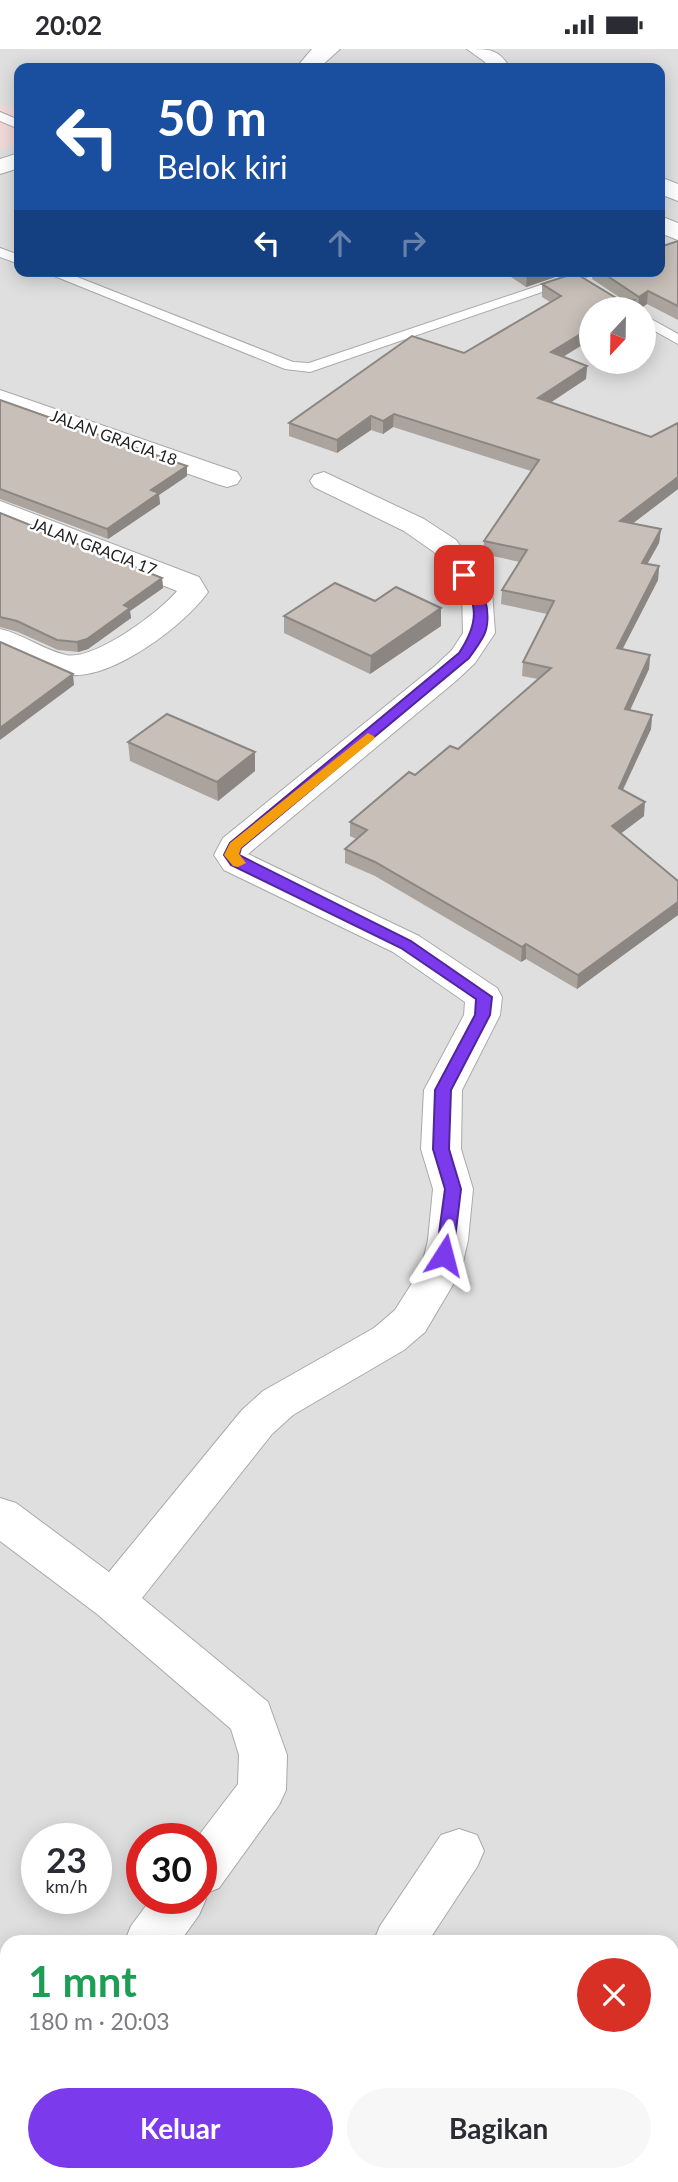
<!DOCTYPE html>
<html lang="id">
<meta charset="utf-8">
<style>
:root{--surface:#fff;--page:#f7f7f7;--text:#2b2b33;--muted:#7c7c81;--accent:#7c3aed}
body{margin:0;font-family:Lato,sans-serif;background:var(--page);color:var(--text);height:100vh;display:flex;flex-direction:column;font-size:26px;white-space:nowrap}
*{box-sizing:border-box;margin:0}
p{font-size:23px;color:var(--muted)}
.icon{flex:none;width:38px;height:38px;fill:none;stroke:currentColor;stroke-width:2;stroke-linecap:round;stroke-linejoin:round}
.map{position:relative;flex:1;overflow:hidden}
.drawer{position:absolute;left:0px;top:1886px;width:679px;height:247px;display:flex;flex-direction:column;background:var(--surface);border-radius:21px 21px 0 0;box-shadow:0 4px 18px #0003}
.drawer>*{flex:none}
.hud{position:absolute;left:14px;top:14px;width:651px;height:214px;border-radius:14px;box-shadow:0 4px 18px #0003;background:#1a4fa0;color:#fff;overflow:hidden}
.needle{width:46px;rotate:202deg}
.controls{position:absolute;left:579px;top:248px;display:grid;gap:14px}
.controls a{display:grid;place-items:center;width:77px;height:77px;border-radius:50%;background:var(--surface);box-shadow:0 4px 18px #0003;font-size:35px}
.speed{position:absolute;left:21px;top:1774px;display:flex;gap:14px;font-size:35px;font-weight:700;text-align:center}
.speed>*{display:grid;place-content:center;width:91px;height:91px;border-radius:50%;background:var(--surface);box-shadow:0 4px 18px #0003;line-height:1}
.speed small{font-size:18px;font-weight:400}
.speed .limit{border:10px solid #d22;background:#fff;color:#111}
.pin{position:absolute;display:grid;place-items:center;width:60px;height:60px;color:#fff;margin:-30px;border-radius:14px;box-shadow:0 4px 10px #0006}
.me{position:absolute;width:77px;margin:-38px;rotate:9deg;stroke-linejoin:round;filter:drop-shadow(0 0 5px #0008)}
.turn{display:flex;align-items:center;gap:24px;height:147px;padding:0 28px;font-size:32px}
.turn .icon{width:91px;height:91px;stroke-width:2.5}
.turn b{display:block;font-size:49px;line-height:60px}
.lanes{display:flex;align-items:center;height:66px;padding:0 28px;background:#0003;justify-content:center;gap:35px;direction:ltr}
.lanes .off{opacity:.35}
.round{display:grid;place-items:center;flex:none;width:74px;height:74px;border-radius:37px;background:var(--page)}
.overview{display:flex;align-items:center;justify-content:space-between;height:119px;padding:0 28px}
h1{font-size:42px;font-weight:700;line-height:52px;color:#1e9e55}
.cta{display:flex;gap:14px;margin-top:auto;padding:14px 28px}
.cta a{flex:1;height:80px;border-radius:42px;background:var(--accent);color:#fff;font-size:28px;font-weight:700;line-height:80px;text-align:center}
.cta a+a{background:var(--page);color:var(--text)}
.status{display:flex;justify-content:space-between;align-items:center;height:49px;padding:0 35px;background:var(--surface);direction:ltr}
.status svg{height:19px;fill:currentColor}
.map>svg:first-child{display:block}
.residential{fill:#e0dfdf;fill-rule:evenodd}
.commercial{fill:#f2dad9}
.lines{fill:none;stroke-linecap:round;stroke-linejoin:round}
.service-casing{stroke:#a9a9a9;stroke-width:2}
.minor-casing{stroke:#a9a9a9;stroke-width:2}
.service{fill:#fff;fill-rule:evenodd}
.minor{fill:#fff;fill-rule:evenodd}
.wall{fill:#aba49e}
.shaded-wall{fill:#8b8681}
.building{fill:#c7bfb8;stroke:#8b8681;stroke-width:2}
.route{fill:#7c3aed;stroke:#51269a;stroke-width:2}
.slow{fill:#f59e0b}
.labels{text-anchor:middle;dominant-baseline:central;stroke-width:5;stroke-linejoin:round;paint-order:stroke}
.far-street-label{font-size:16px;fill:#222;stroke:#fff}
</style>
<div class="status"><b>20:02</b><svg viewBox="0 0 49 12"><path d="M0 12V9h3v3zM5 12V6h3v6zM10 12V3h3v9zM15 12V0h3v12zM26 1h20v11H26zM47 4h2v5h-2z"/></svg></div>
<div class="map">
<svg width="678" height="2133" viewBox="0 0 678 2133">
<rect width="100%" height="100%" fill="#f2efe9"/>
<path class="residential" d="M 0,0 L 678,0 L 678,2133 L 0,2133 ZM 19,19 L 660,19 L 660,222 L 19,222 ZM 592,261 L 644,261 L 644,313 L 592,313 ZM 37,1790 L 96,1790 L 96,1850 L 37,1850 ZM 142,1790 L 201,1790 L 201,1850 L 142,1850 ZM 7,1894 L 672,1894 L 672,2126 L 7,2126 Z"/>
<path class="commercial" d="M 0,56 L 19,61 L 19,94 L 0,100 Z"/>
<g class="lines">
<defs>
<path id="service" d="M 0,63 L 19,71 L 19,80 L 0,72 Z
M 0,199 L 19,206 L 19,215 L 0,208 Z
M 42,222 L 62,222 L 293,313 L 309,314 L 582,222 L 603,222 L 310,323 L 285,320 Z
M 644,266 L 678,285 L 678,295 L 644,276 Z"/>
<path id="minor" d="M 312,0 L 340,0 L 319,19 L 296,19 Z
M 467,0 C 490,0 499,0 510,19 L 488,19 L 485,13 Z
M 19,104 L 19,119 L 0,125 L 0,110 Z
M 660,128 L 678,135 L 678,152 L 660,145 Z
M 660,167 L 678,174 L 678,191 L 660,184 Z
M 0,341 L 237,423 L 241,429 L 237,435 L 227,438 L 217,435 L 0,358 Z
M 324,423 L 424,470 L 456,491 L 492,542 L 495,584 L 475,614 L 457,631 L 248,805 L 419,887 L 497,939 L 502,948 L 500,966 L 462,1041 L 461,1100 L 473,1140 L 468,1191 L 461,1222 L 425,1283 L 404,1301 L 293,1366 L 272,1385 L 142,1549 L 268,1653 L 287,1706 L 286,1741 L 279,1756 L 219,1839 L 204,1845 L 206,1850 L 199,1866 L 179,1894 L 124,1894 L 131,1877 L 151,1850 L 201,1850 L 201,1790 L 196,1790 L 238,1735 L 239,1706 L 231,1680 L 97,1565 L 0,1492 L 0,1449 L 16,1454 L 109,1523 L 242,1361 L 263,1342 L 374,1279 L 395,1261 L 421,1220 L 428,1191 L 433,1140 L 421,1100 L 424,1041 L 464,966 L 465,953 L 393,903 L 224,821 L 214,806 L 223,789 L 435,617 L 452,601 L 463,584 L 462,542 L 434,503 L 404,482 L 314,438 L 310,432 L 314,426 Z
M 0,452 L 199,528 L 208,543 C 185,576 114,629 72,626 C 46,624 23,611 0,600 L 0,580 C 23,585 43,601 66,606 C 94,612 160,563 177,542 L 0,471 Z
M 459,1780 L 477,1786 L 484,1802 L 477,1818 L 427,1894 L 373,1894 L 380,1877 L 441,1786 Z
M 0,2003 L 7,2003 L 7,2055 L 0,2055 Z
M 7,2059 L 7,2119 L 0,2122 L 0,2062 Z"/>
</defs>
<use href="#service" class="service-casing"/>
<use href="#minor" class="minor-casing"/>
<use href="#service" class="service"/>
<use href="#minor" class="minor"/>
</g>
<path class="wall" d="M 678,192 L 678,271 L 647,255 L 638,261 L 634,258 L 633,261 L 592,261 L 563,308 L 587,317 L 586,330 L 551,353 L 651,388 L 678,374 L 678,440 L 633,474 L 661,480 L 659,494 L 647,515 L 659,517 L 658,531 L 622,600 L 650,606 L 649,620 L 630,661 L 652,666 L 651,680 L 623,741 L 644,767 L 621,784 L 678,832 L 678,866 L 577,940 L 526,910 L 521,913 L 375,827 L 345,814 L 345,800 L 356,790 L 350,787 L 350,773 L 415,726 L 458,700 L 538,630 L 522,627 L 523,613 L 547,565 L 501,555 L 502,541 L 520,513 L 483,505 L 484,492 L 531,422 L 393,378 L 383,385 L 371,381 L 337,404 L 289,387 L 289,374 L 464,304 L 550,253 L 542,248 L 542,235 L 622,250 L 592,230 L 593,222 L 660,222 Z
M 502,222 L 573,222 L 526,238 Z
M 0,351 L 187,417 L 187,427 L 159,446 L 160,455 L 108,490 L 0,450 Z
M 0,464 L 162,529 L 163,539 L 130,562 L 131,569 L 88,600 L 78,603 L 58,601 L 18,583 L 0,578 Z
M 375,552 L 441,577 L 370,625 L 284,584 L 284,567 Z
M 128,693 L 255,703 L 255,722 L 218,752 L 130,712 Z"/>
<path class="shaded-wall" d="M 545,222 L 573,222 L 526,238 L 527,228 Z
M 648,242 L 647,255 L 638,261 L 639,248 Z
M 634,251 L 633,261 L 618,261 Z
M 592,278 L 592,290 L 550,316 L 551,303 Z
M 587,317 L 586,330 L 538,362 L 538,349 Z
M 394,365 L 393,378 L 383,385 L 383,372 Z
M 371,367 L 371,381 L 337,404 L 337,391 Z
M 187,417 L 187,427 L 159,446 L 160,455 L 108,490 L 107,480 L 151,441 Z
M 678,428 L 678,440 L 619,485 L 620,472 Z
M 661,480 L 659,494 L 640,528 L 642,514 Z
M 659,517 L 658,531 L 616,613 L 617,599 Z
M 162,529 L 163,539 L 130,562 L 131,569 L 88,600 L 78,603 L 77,593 L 124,556 Z
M 441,559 L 441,577 L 370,625 L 371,607 Z
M 650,606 L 649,620 L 624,674 L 625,660 Z
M 73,625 L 74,636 L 0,691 L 0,679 Z
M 652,666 L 651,680 L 617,753 L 619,739 Z
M 255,703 L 255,722 L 218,752 L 217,733 Z
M 645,753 L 644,767 L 611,792 L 612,777 Z
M 678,853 L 678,866 L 577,940 L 578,926 Z
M 526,895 L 526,910 L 521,913 L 522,898 Z"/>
<path class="building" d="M 678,192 L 678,257 L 648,242 L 639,248 L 600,222 L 660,222 L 660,198 Z
M 518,222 L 545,222 L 527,228 Z
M 575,224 L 618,250 L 634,251 L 618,261 L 592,261 L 592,278 L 551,303 L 587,317 L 538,349 L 651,388 L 678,374 L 678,428 L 620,472 L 661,480 L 642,514 L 659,517 L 617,599 L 650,606 L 625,660 L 652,666 L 619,739 L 645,753 L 612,777 L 678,832 L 678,853 L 578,926 L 526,895 L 522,898 L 375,813 L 345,800 L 367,781 L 350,773 L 409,723 L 415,726 L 450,697 L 458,700 L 551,619 L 523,613 L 554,552 L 502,541 L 527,501 L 484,492 L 539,411 L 394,365 L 383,372 L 371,367 L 337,391 L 289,374 L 412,287 L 464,304 L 561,247 L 542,235 Z
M 0,351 L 187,417 L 151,441 L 159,444 L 107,480 L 0,440 Z
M 0,464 L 162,529 L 124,556 L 130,559 L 87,590 L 77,593 L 57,591 L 17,572 L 0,568 Z
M 335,534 L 375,552 L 396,538 L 441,559 L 371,607 L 284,567 Z
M 0,593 L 73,625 L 0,679 Z
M 167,665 L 255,703 L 217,733 L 128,693 Z"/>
<path class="route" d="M 464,522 C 484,530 493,567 484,586 C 480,594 474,602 469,609 L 241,799 L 239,806 L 411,892 L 492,948 L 490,966 L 451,1041 L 449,1100 L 461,1140 L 453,1206 L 444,1213 L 436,1206 L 445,1140 L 433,1100 L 435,1041 L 475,966 L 476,950 L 401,899 L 231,816 L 224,806 L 230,794 L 459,604 C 479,574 479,555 458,526 Z"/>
<path class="slow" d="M 368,684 L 375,688 L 373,691 L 241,799 L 239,805 L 246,814 L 238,818 L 233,817 L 224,806 L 230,794 Z"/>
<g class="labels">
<g class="far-street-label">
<text transform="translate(114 388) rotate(20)">JALAN GRACIA 18</text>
<text transform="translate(94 497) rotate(21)">JALAN GRACIA 17</text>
</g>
</g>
</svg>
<div class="controls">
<a><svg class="needle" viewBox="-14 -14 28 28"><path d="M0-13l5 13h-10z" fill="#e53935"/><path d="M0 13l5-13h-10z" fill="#7c7c81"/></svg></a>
</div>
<div class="speed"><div>23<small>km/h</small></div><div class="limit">30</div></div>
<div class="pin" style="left:464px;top:526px;background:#d93025"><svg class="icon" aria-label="arrive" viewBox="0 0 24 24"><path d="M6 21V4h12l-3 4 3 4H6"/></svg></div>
<svg class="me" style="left:444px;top:1206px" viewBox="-20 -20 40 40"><path d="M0-17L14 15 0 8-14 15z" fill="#7c3aed" stroke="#fff" stroke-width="4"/></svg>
<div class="hud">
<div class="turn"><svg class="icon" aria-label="left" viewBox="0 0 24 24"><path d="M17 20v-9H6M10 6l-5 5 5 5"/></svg><div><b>50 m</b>Belok kiri</div></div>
<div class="lanes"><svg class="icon" aria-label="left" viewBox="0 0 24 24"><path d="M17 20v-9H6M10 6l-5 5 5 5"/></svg><svg class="icon off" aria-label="ahead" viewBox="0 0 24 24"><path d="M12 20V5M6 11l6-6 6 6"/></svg><svg class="icon off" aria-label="right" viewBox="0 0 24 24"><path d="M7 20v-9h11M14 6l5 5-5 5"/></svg></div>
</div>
<section class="drawer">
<div class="overview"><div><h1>1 mnt</h1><p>180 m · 20:03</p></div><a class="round" style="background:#d93025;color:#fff"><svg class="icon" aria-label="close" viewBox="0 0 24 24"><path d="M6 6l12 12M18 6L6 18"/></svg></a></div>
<div class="cta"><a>Keluar</a><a>Bagikan</a></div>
</section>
</div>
